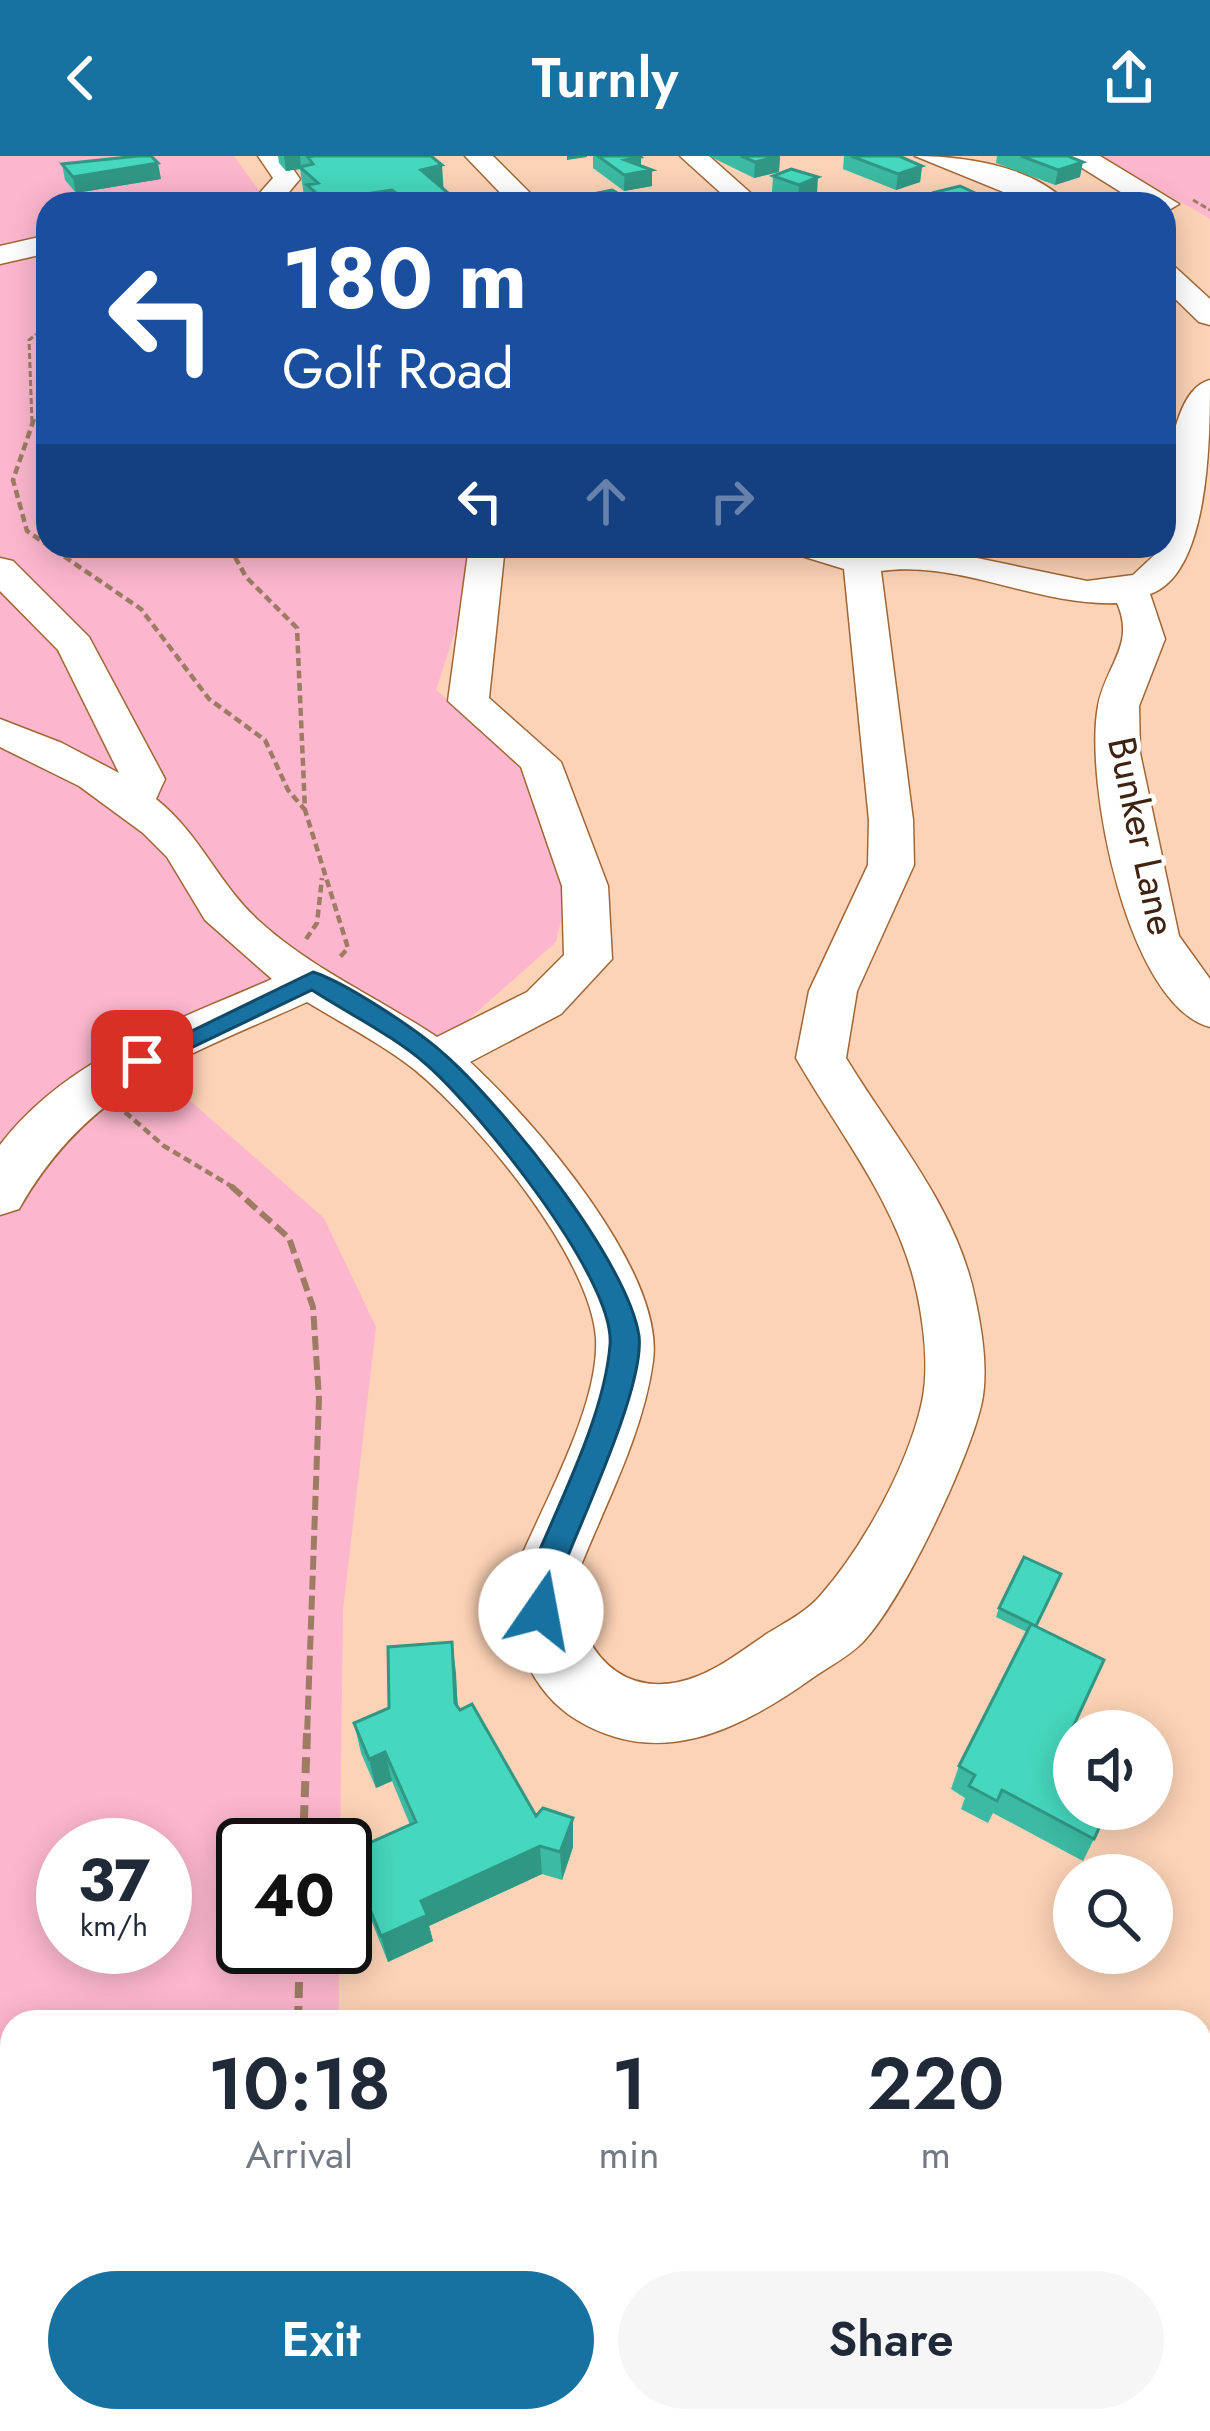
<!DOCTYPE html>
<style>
:root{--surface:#fff;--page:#f6f6f7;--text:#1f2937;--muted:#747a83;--accent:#1872a1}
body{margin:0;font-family:Jost,sans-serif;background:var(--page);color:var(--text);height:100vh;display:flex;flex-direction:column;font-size:45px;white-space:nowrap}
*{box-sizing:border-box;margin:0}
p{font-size:39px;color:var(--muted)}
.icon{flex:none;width:66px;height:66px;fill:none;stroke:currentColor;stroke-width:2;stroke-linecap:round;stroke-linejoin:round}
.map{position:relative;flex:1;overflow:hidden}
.side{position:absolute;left:0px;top:1854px;width:1212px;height:423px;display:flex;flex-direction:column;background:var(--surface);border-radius:36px 36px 0 0;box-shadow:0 6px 30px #0003}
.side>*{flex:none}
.top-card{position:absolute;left:36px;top:36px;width:1140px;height:366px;border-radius:36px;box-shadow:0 6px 30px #0003;background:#1a4fa0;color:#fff;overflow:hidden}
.buttons{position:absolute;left:1053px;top:1554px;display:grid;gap:24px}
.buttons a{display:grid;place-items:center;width:120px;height:120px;border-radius:50%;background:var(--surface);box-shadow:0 6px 30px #0003;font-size:60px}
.speed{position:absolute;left:36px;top:1662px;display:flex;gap:24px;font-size:60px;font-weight:700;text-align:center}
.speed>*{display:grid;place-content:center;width:156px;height:156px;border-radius:50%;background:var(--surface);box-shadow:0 6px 30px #0003;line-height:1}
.speed small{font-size:30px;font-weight:400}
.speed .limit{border:6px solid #111;border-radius:18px;background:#fff;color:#111}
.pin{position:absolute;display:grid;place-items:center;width:102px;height:102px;color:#fff;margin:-51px;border-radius:24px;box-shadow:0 6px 18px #0006}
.me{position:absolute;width:132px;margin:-66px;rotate:12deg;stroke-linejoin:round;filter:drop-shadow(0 0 9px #0008)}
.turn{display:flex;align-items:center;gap:42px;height:252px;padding:0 48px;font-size:54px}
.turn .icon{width:156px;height:156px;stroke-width:2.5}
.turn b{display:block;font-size:84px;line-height:102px}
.lanes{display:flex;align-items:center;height:114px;padding:0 48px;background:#0003;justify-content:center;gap:60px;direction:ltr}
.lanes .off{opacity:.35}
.eta{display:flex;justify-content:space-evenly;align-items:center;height:204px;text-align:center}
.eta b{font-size:72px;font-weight:600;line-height:84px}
.primary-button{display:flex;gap:24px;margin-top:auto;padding:24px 48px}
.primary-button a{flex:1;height:138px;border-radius:72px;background:var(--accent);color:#fff;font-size:48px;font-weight:600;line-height:138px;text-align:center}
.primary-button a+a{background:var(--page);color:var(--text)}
header{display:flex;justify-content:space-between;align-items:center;height:156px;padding:0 48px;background:var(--accent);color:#fff;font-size:54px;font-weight:600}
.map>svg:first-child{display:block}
.green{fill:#fcb7ce;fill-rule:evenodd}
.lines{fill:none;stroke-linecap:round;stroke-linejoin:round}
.minor-casing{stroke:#a26634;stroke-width:3}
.major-casing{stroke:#a26634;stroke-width:3}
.path-far3{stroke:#9d7c63;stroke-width:3;stroke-dasharray:6 3;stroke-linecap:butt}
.path-far2{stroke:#9d7c63;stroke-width:4.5;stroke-dasharray:8 4.5;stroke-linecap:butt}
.path-far1{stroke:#9d7c63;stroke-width:6;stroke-dasharray:14 6;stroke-linecap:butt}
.path{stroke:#9d7c63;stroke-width:8;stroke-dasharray:16 8;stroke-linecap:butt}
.minor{fill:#fff;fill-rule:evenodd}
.major{fill:#fff;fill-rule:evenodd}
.wall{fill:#3cbaa3}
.shaded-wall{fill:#319785}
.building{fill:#46d8be;stroke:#319785;stroke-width:3}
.route{fill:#1872a1;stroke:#104a69;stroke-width:3}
.labels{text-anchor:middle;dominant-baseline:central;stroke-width:9;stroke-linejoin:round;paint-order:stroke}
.far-street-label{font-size:39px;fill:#3e2410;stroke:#fefefe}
</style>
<header><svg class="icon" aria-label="back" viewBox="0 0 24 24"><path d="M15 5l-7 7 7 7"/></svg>Turnly<svg class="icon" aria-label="share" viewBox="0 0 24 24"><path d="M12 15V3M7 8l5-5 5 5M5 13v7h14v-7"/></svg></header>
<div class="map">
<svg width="1210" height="2275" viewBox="0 0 1210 2275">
<rect width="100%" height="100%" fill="#fcd3b6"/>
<path class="green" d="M 0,0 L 234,0 L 269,48 L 48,48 L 48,390 L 468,390 L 475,414 L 436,534 L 515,599 L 566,743 L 556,786 L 435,893 L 317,806 L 138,899 L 324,1062 L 376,1171 L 343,1454 L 340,1689 L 243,1689 L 243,1791 L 339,1791 L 339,1866 L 12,1866 L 12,2265 L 333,2265 L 333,2275 L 0,2275 ZM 63,1689 L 165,1689 L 165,1791 L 63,1791 Z
M 1099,0 L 1210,0 L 1210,63 L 1209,62 Z"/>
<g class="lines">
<defs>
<path id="minor" d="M 258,0 L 284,0 L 300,23 L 279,48 L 250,48 L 273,22 Z
M 465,0 L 493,0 L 541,48 L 511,48 Z
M 680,0 L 709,0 L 763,48 L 733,48 Z
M 915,0 C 963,0 1034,10 1068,48 L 1033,48 Z
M 48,79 L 48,97 L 0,108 L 0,90 Z
M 1164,107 L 1174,110 L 1210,143 L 1210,169 L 1199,166 L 1164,132 Z
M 1210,224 C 1210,279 1210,418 1150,438 L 1165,483 L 1139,550 L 1140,597 L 1179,780 L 1210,823 L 1210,871 C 1127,849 1084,625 1098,550 C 1105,510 1136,489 1117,447 C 1036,450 960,404 881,415 L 913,664 L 914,709 L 857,835 L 846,902 C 892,978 957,1052 975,1142 C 982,1174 989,1217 981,1250 C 967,1308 903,1443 863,1486 C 848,1501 828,1511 811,1523 C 739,1574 660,1614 577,1564 C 529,1535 508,1476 512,1422 C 538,1357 600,1252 596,1182 C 590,1100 477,965 415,914 C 382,888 343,868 307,846 C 184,902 90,929 19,1053 L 0,1059 L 0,989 C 66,902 176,865 272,823 L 205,764 L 167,701 L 143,677 L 79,630 L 0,591 L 0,563 L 62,587 L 119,617 L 58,494 L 0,435 L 0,402 L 13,405 L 89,481 L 165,623 L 156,643 C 201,679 217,726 258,764 C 310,812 377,841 437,881 L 527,836 L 564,799 L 562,730 L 521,611 L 448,545 L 469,390 L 505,390 L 489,542 L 561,606 L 608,730 L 612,803 L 561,858 L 470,906 C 533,964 665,1115 653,1205 C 643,1280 603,1352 576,1422 C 574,1493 623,1550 698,1520 C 723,1510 746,1492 768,1477 C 786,1466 806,1456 820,1440 C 863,1391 908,1310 922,1246 C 929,1213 924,1170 917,1137 C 899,1050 839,977 796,902 L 809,835 L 868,709 L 869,664 L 844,413 L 795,398 L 790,390 L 866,396 L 929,392 L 1087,425 L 1133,419 L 1164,390 C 1164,352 1165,235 1210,224 Z
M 637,2265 L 723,2265 L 727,2275 L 639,2275 Z"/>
<path id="major" d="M 1063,0 L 1100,0 L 1179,48 L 1164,57 L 1164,48 L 1140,48 Z"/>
</defs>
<use href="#minor" class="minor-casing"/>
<use href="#major" class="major-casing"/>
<path class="path-far3" d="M 1193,44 L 1210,54
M 32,266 L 29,184 L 48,170"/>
<path class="path-far2" d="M 34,263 L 13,324 L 27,375 L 141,453 L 209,543 L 265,584 L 288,634 L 305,654
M 229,390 L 246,421 L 297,472 L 305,654 L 348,792 L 340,801
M 306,783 L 317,767 L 322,722
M 125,956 L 164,990 L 236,1033"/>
<path class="path-far1" d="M 231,1030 L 289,1082 L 313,1151 L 319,1243 L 307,1580"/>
<path class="path" d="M 303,1689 L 307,1577
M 298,1866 L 300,1791
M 233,2275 L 236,2265"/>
<use href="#minor" class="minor"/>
<use href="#major" class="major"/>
</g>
<path class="wall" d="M 278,0 L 431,0 L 444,33 L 461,48 L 309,48 L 304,40 L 300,13 L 286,15 L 279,7 Z
M 593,0 L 640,0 L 641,10 L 652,30 L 624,35 L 593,12 Z
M 709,0 L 780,0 L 779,16 L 754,22 Z
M 844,0 L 899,0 L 922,10 L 920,26 L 896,34 L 843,13 Z
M 997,0 L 1068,0 L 1080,21 L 1055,29 L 996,7 Z
M 62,8 L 161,23 L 76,37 L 65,24 Z
M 791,13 L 817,37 L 798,45 L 772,36 L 773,20 Z
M 936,36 L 999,48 L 935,48 Z
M 999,1452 L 1036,1471 L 1066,1587 L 1094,1683 L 1083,1705 L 993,1657 L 988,1667 L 961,1653 L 965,1642 L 951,1633 L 959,1610 L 1027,1476 L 996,1461 Z
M 452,1486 L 458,1551 L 536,1660 L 573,1662 L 573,1691 L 562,1724 L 542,1718 L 429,1770 L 433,1785 L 388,1806 L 355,1724 L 347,1697 L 410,1669 L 392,1625 L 376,1632 L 361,1597 L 354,1567 L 389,1552 Z"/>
<path class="shaded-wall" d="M 284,0 L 300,0 L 301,13 L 286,15 Z
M 567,0 L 587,0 L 587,1 L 567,4 Z
M 780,0 L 779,16 L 754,22 L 755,6 Z
M 641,1 L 641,16 L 652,14 L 652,30 L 624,35 L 625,4 Z
M 1083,6 L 1080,21 L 1055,29 L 1058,14 Z
M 158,7 L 161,23 L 76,37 L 73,21 Z
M 442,9 L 444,39 L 421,14 Z
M 922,10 L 920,26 L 896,34 L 898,18 Z
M 818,21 L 817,37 L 798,45 L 799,29 Z
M 392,34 L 392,45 L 385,40 L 385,48 L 325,48 L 324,44 Z
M 452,1486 L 456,1517 L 459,1577 L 455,1547 Z
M 385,1596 L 392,1625 L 376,1632 L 369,1603 Z
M 573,1662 L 573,1691 L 562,1724 L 560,1696 Z
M 540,1690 L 542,1718 L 429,1770 L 433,1785 L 388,1806 L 381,1780 L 421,1745 Z"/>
<path class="building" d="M 138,0 L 151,0 L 158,7 L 73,21 L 62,8 Z
M 314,0 L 431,0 L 442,9 L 421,14 L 461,48 L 397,48 L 385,40 L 396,37 L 392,34 L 324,44 L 307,29 L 318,27 L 300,11 L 313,8 L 308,1 Z
M 598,0 L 640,0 L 641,1 L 625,4 L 652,14 L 624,19 Z
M 741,0 L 779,0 L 755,6 Z
M 851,0 L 899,0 L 922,10 L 898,18 Z
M 1021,0 L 1068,0 L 1083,6 L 1058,14 Z
M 791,13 L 818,21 L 799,29 L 773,20 Z
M 960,30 L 999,48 L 962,48 L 936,36 Z
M 612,34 L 629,44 L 612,48 L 588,48 L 578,41 Z
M 1024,1401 L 1061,1418 L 1036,1470 L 999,1452 Z
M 1031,1468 L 1104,1504 L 1066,1586 L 1074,1591 L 1074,1653 L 1108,1653 L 1094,1683 L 1002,1634 L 997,1645 L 969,1630 L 975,1619 L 959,1610 Z
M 452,1486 L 455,1547 L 460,1554 L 472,1548 L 536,1660 L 543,1652 L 573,1662 L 560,1696 L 540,1690 L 421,1745 L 427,1759 L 381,1780 L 347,1697 L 416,1666 L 385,1596 L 369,1603 L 354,1567 L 389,1552 L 388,1491 Z"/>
<path class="route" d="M 313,816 C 345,826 419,875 444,898 C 502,949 628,1105 639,1180 C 645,1231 579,1369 559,1422 L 552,1464 L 541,1469 L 530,1464 L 525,1455 L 528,1422 C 556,1352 604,1263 610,1189 C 616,1123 477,953 427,909 C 394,880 349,858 312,834 L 151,911 L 134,911 L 130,905 Z"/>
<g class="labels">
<g class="far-street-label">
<text transform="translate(1142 680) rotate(78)">Bunker Lane</text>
</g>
</g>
</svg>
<div class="buttons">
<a><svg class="icon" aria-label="sound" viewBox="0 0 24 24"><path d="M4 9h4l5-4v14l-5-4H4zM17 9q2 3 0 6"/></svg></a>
<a><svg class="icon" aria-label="search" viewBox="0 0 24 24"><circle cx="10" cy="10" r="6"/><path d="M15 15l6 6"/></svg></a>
</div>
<div class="speed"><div>37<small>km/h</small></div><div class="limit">40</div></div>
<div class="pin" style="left:142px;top:905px;background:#d93025"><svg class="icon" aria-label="arrive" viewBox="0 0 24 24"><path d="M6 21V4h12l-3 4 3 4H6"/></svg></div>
<svg class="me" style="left:541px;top:1455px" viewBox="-20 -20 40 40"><circle r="19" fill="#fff"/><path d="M0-13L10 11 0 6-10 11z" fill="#1872a1"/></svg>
<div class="top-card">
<div class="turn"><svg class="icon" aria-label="left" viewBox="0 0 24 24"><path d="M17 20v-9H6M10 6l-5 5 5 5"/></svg><div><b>180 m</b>Golf Road</div></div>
<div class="lanes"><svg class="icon" aria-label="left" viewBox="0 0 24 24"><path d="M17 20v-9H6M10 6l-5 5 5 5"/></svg><svg class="icon off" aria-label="ahead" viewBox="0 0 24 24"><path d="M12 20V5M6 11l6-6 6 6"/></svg><svg class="icon off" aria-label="right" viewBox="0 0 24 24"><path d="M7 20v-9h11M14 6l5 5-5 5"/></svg></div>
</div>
<section class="side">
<div class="eta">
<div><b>10:18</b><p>Arrival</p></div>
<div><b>1</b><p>min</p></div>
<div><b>220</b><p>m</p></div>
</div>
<div class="primary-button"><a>Exit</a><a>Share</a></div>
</section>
</div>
